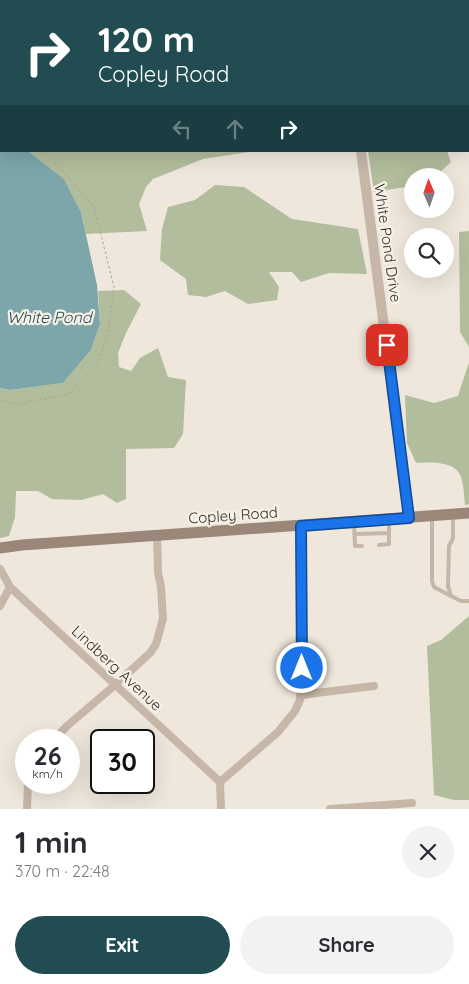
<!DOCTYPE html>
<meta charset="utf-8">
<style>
:root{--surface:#fff;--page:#f2f2f3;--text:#2b2b33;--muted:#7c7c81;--accent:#214d52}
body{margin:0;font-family:Quicksand,sans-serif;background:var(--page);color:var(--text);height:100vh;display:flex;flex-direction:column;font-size:19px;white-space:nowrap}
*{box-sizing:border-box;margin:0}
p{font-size:16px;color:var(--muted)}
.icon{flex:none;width:28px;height:28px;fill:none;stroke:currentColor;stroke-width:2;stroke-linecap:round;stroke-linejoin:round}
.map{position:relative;height:809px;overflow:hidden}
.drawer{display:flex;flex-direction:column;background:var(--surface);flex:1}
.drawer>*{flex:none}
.guide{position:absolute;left:0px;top:0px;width:470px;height:152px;box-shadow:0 5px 20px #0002;background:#214d52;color:#fff;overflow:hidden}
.needle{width:32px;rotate:358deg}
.fabs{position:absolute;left:404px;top:168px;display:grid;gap:10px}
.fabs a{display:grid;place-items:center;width:50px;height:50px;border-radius:50%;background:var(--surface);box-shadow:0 5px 20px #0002;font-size:25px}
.speed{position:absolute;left:15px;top:729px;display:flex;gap:10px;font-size:25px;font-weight:700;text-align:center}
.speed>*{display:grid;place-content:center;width:65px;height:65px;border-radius:50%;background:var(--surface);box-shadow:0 5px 20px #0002;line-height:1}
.speed small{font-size:12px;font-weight:400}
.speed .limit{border:2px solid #111;border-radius:8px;background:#fff;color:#111}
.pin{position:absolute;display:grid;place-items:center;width:42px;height:42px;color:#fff;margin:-21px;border-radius:10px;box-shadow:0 2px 8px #0006}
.me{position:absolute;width:55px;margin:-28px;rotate:0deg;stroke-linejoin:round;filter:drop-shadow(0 0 4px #0008)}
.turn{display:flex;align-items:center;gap:18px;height:105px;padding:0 15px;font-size:22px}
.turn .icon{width:65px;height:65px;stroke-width:2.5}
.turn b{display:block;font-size:35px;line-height:42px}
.lanes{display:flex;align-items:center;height:48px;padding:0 15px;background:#0003;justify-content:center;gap:25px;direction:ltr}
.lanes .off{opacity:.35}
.round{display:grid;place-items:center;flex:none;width:52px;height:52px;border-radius:26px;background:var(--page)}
.summary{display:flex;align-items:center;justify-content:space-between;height:85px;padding:0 15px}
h1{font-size:30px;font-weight:700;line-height:38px}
.button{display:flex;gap:10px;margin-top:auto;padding:10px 15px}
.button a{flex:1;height:58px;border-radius:30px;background:var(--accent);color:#fff;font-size:20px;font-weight:700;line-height:58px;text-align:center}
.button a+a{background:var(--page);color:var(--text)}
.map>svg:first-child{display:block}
.green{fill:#b1bd9c}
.water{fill:#7ca6aa}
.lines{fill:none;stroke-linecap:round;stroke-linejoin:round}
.path{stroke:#b2a192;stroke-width:1;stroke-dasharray:2.5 2.5;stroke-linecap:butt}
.service{stroke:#c6b7a8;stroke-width:4}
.minor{stroke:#c6b7a8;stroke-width:8}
.tertiary{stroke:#c6b7a8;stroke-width:10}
.secondary{stroke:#9a877a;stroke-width:11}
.route-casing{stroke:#114b97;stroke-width:12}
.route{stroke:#1a73e8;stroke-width:9}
.labels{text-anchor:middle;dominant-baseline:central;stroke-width:4.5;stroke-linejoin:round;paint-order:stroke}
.street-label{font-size:15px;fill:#342c28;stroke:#f8f1e7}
.water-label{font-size:16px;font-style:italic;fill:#214d52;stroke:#f8f1e7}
</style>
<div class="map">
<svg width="469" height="809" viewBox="0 0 469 809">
<rect width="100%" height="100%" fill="#efe7db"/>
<path class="green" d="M 0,0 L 296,0 L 297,1 L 1,1 L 1,129 Z
M 28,151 L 268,151 L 249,152 L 203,159 L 153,179 L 146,187 L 139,204 L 147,231 L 86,234 L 81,212 L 64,179 Z
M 368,151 L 447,151 L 451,162 L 436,176 L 412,176 L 412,186 L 374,192 Z
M 215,185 L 244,187 L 292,219 L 358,229 L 367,274 L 329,273 L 301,282 L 292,272 L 269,272 L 279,287 L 277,300 L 248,304 L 225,291 L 206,297 L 188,295 L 186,279 L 160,260 L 162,229 L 168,207 L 195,200 Z
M 469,231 L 469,347 L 460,332 L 459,232 Z
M 124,290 L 141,304 L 126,333 L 118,353 L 119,367 L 131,371 L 140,358 L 158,348 L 168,377 L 186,380 L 183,434 L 174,448 L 126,449 L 126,499 L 117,503 L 103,494 L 81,500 L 52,499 L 38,491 L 16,491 L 15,517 L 9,536 L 0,538 L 0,388 L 10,390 L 63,383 L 91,350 L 100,324 L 98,291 Z
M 469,362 L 469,504 L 465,505 C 464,496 464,486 461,477 C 456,461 431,462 416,463 L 407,443 L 405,395 L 434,403 L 458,396 Z
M 469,616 L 469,800 L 454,800 L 434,795 L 427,646 L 441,640 Z"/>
<path class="water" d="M 0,127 L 1,151 L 28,151 L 64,179 L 81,212 L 97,285 L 100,324 L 91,350 L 63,383 L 10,390 L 0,388 Z"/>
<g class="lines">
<path class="path" d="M 0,122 L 1,123
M 0,400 L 16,404 L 69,394 L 98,363 L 108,332 L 114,287 L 94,207 L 45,151"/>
<path class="service" d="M 432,516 L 432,581 L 434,587 L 451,596
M 453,517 L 453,538 L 449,546 L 448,586 L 451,596 L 461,601 L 469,601
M 354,522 L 355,546 L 362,546
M 355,534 L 389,533
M 379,545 L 389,544 L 389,521"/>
<path class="minor" d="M 0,569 L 10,587 L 220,782
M 0,606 L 10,587
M 300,696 L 308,694 L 374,686
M 54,740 L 67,726 L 115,685 L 150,653 L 156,644 L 163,619 L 161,587 L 158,572 L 157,535
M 220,782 L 278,732 L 295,711 L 300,700 L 302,668 L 301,526
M 220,782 L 221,809
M 27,809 L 28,782
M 330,809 L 412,803"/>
<path class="tertiary" d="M 323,0 L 323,1
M 361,151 L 409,518"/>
<path class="secondary" d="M 0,548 L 22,545 L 469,513"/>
</g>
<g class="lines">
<defs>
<path id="route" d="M 302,668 L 301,526 L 409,518 L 387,345"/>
</defs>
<use href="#route" class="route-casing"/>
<use href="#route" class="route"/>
</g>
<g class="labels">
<g class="street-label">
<text transform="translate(388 243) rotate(82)">White Pond Drive</text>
<text transform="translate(233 515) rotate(-4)">Copley Road</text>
<text transform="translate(117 668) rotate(43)">Lindberg Avenue</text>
</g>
<g class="water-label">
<text x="49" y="317">White Pond</text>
</g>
</g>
</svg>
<div class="fabs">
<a><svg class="needle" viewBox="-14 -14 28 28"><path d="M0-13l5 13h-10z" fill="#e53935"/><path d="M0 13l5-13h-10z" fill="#7c7c81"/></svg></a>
<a><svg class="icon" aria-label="search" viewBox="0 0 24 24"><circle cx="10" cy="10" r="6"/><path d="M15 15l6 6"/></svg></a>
</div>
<div class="speed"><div>26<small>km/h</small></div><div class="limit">30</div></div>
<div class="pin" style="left:387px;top:345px;background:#d93025"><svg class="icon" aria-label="arrive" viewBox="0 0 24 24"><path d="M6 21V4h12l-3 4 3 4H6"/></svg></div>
<svg class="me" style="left:302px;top:668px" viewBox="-20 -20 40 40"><circle r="17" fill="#1a73e8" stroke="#fff" stroke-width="3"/><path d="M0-11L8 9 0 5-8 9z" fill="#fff"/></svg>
<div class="guide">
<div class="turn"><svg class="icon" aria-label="right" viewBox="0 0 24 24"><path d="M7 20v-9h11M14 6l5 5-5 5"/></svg><div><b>120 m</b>Copley Road</div></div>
<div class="lanes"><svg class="icon off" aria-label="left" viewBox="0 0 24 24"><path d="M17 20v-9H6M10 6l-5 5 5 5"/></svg><svg class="icon off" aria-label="ahead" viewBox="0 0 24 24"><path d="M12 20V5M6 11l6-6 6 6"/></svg><svg class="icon" aria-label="right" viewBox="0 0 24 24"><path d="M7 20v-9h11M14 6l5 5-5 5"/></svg></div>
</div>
</div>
<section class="drawer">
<div class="summary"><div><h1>1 min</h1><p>370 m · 22:48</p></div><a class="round"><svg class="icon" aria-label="close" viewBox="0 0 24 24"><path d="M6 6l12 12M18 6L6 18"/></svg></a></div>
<div class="button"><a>Exit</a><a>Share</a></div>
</section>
